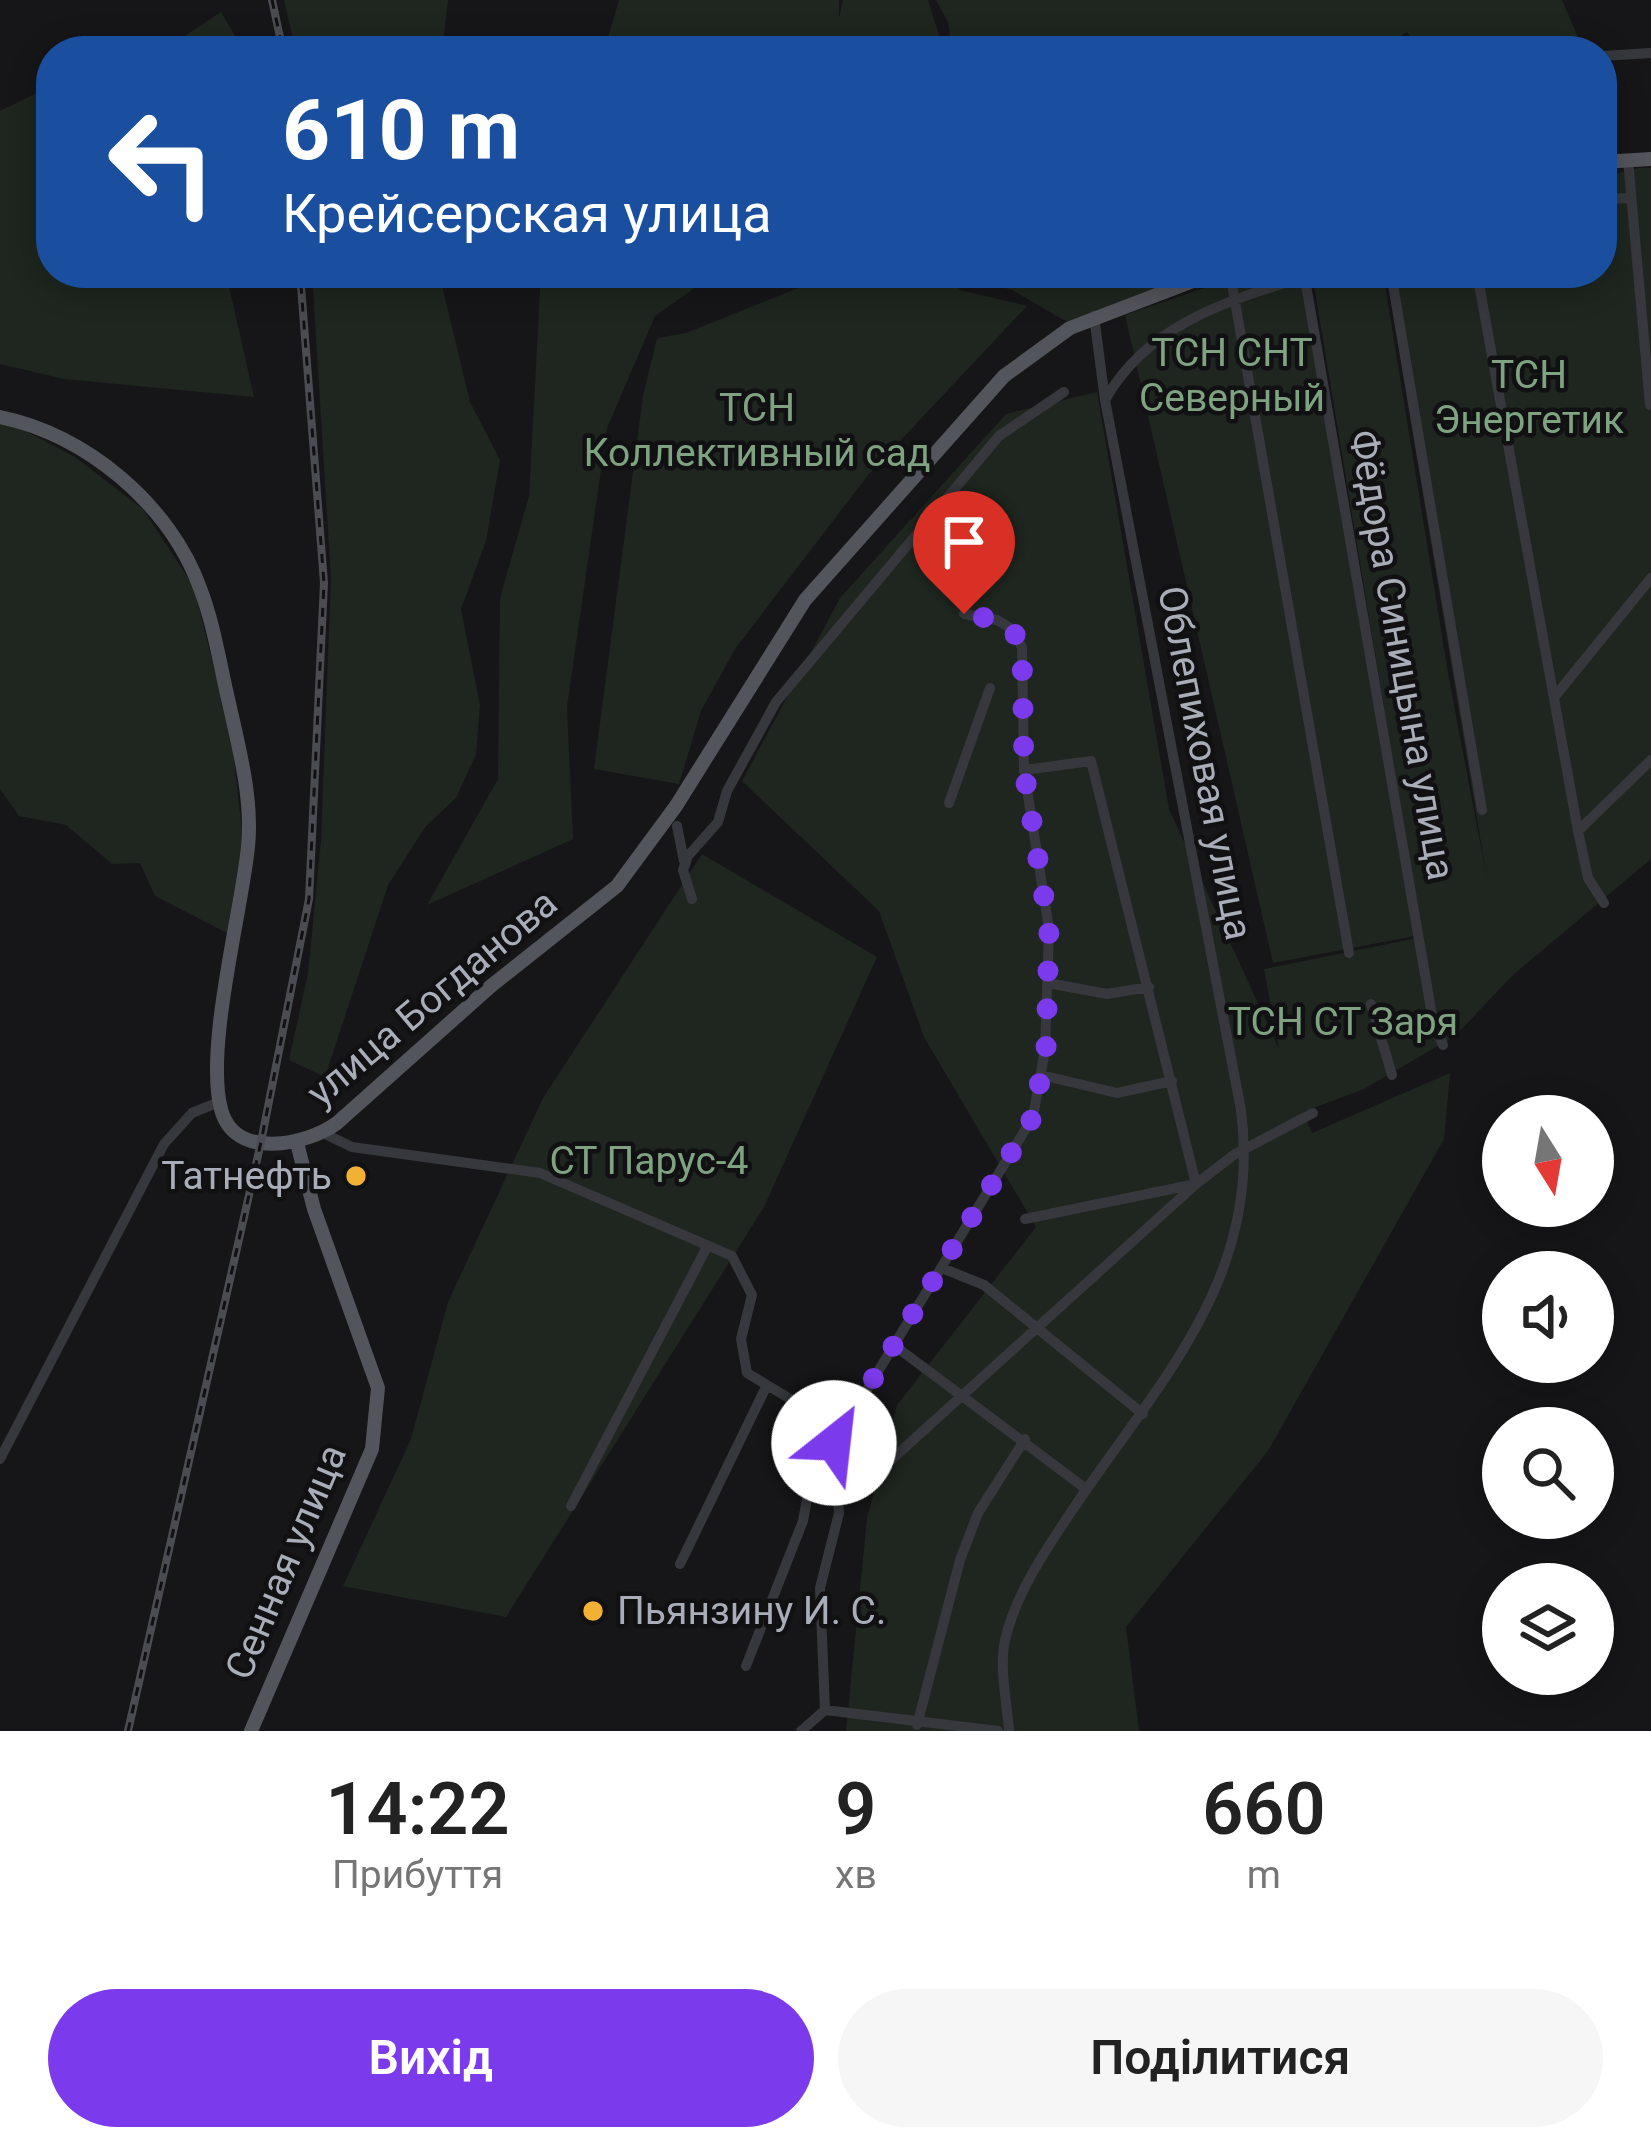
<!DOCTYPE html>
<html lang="uk">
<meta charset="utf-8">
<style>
:root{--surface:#fff;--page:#f6f6f6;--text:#222;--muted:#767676;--accent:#7c3aed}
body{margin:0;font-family:Roboto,sans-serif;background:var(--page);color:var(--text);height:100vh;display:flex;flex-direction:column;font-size:45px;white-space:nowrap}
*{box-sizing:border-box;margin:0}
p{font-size:39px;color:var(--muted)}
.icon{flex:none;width:66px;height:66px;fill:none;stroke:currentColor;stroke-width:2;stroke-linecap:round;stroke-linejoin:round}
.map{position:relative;height:1731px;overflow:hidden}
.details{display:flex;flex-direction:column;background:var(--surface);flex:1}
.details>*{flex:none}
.top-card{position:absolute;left:36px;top:36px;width:1581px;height:252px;border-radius:48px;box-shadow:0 6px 30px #0003;background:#1a4fa0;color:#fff;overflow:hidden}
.needle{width:78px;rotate:169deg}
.buttons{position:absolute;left:1482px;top:1095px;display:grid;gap:24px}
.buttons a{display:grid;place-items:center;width:132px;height:132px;border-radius:50%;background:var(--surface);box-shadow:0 6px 30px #0003;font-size:60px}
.pin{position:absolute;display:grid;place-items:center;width:102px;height:102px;color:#fff;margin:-123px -51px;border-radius:50% 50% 50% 0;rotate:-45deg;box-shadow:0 0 12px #0007}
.pin .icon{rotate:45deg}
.me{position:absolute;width:132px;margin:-66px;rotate:29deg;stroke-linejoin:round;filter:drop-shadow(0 0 9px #0008)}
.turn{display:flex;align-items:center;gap:42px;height:252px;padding:0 48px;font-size:54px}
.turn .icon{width:156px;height:156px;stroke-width:2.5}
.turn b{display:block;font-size:84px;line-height:102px}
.eta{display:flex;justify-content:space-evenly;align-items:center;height:204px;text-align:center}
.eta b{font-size:72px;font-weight:600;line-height:84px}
.button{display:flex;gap:24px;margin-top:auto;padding:24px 48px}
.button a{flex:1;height:138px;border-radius:72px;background:var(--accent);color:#fff;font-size:48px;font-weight:600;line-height:138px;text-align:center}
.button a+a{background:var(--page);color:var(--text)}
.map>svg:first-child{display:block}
.green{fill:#1e261f}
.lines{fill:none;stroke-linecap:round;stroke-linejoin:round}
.minor{stroke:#37383d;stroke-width:10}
.major{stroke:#53555c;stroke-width:14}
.rail-casing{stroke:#4a4c52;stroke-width:8}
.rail{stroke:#111113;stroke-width:3;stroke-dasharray:9;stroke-linecap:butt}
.route{stroke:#7c3aed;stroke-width:21;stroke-dasharray:0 37.8}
.poi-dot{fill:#f2b134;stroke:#111113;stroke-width:4.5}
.labels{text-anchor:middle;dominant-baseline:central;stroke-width:9;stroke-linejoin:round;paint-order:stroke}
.park-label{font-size:39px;fill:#7fa381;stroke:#111113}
.street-label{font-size:39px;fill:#a8adb8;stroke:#111113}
.poi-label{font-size:39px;fill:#a8adb8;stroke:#111113;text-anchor:end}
</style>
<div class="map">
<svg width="1651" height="1731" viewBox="0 0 1651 1731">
<rect width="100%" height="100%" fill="#161618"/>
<path class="green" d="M 284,0 L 448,0 L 442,51 L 296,51 Z
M 619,0 L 839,0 L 839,18 L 843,0 L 928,0 L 944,51 L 604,51 Z
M 936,0 L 1562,0 L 1584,51 L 1419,51 L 1407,32 L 1375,51 L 952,51 L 948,22 Z
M 221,12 L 244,51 L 162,51 Z
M 51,86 L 51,273 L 226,273 L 254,397 L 64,379 L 0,364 L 0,111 Z
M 1638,168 L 1651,168 L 1651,859 L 1513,975 L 1455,1036 L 1364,1089 L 1303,1112 L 1312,1133 L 1450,1073 L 1444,1139 L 1268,1451 L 1126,1627 L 1139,1731 L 846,1731 L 867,1518 L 897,1405 L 1036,1227 L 924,1037 L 879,911 L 742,781 L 840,598 L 1006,414 L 1097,392 L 1169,809 L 1279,1049 L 1264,969 L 1422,937 L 1312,273 L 1383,273 L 1448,673 L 1487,879 L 1386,273 L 1602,273 L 1602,177 Z
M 312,273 L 439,273 L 470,402 L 500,460 L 486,541 L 461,609 L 480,705 L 476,754 L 456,798 L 426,826 L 388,885 L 325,1077 L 289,1060 L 308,973 L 321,841 L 331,578 Z
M 541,273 L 716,273 L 655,316 L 607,428 L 567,707 L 573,839 L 427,905 L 498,779 L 500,598 L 529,496 Z
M 815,273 L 950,273 L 960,290 L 1027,306 L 868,475 L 735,649 L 701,711 L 679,784 L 594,769 L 643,396 L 657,338 L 686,333 L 801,287 Z
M 956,273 L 1201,274 L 1069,323 L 1012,290 Z
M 1249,273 L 1308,273 L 1415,936 L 1273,963 L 1125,315 Z
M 0,423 L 18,427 L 75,457 L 143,509 L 194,587 L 232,741 L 243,840 L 227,933 L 155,896 L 140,863 L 112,864 L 66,825 L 19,816 L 0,789 Z
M 702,854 L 877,957 L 764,1207 L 506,1617 L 343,1586 L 411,1439 L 448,1302 L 543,1098 Z"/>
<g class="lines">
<path class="minor" d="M 1602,56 L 1651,53
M 1628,160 L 1650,405
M 1602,199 L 1631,198
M 1230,273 L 1349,953
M 1304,273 L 1433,1021 L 1443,1045
M 1391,273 L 1482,810
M 1477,273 L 1578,831 L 1588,878 L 1604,903
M 1105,400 C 1149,321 1236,298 1317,273
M 1556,695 L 1651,578
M 1024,770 L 1091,761 L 1196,1184 L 1025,1219
M 949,803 L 990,688
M 677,826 L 684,861
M 1578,831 L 1651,760
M 692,899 L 683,870 L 688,856 L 718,822 L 727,791 L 776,702 L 999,436 L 1064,392
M 1048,983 L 1107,994 L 1149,987
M 1371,1004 L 1392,1075
M 1041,1075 L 1117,1093 L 1172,1081
M 323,1133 L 352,1147 L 540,1173 L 732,1256 L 752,1295 L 741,1339 L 747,1373 L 817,1415 L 834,1443 L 839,1513 L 820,1588 L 825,1710 L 801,1731
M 942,1268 L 984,1285 L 1143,1414
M 895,1346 L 1086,1489
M 0,1459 L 164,1144 L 192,1113 L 219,1102
M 837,1487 L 860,1488 L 1196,1184 L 1235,1154 L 1313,1113
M 571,1506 L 707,1247
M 680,1564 L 766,1387
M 746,1666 L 803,1521 L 810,1483 L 1033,1117 L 1045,1050 L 1049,929 L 1024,770 L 1022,647 L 1012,629 L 997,620 L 964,614
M 825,1710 L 998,1731
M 917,1725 L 960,1560 L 978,1513 L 1025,1439
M 1009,1731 C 1007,1702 999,1668 1005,1640 C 1016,1594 1042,1556 1067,1518 C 1155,1385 1263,1282 1241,1110 L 1105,400 L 1094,316"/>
<path class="major" d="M 1602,162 L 1651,159
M 0,417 C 86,434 170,505 200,588 C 214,624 220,665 229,703 C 239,748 253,800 248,847 C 241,914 205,1048 221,1109 C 234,1161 307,1145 337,1123 L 491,986 L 617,886 L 676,806 L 805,600 L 1004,376 L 1070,328 L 1214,273
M 251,1731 L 372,1449 L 378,1388 L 314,1209 L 297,1143"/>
<defs>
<path id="rail" d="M 272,0 L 283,51
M 128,1731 L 261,1142 L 309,899 L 324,583 L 300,273"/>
</defs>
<use href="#rail" class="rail-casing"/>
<use href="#rail" class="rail"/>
</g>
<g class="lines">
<path class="route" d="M 834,1443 L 1033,1117 L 1046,1050 L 1049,929 L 1024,770 L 1022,647 L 1012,629 L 998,620 L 964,614"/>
</g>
<g class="poi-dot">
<circle cx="356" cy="1176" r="12"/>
<circle cx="593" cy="1611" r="12"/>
</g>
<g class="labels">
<g class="park-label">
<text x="1232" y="353">ТСН СНТ<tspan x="1232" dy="45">Северный</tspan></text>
<text x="1529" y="375">ТСН<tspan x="1529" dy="45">Энергетик</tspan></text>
<text x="757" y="408">ТСН<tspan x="757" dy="45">Коллективный сад</tspan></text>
<text x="1343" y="1022">ТСН СТ Заря</text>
<text x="649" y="1161">СТ Парус-4</text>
</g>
<g class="street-label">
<text transform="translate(1402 655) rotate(80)">Фёдора Синицына улица</text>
<text transform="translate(1205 763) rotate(79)">Облепиховая улица</text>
<text transform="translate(432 998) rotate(-40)">улица Богданова</text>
<text transform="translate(286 1562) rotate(-67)">Сенная улица</text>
</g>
<g class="poi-label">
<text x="332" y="1176">Татнефть</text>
<text x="617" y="1611" text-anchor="start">Пьянзину И. С.</text>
</g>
</g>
</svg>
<div class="buttons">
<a><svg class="needle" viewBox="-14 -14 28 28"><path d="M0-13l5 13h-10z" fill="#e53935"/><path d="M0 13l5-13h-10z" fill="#767676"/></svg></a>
<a><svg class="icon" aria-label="sound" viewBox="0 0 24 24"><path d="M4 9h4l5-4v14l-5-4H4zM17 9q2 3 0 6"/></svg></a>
<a><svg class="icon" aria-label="search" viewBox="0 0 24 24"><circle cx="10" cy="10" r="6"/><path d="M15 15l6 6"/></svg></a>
<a><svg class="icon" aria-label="layers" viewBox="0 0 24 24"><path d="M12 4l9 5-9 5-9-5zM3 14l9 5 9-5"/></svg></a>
</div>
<div class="pin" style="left:964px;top:614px;background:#d93025"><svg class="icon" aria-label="arrive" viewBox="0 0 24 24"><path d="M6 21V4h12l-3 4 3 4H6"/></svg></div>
<svg class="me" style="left:834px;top:1443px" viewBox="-20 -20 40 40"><circle r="19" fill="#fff"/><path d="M0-13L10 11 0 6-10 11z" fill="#7c3aed"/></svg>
<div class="top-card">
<div class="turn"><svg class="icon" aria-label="left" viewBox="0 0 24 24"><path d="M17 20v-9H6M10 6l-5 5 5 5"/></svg><div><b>610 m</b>Крейсерская улица</div></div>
</div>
</div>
<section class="details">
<div class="eta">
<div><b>14:22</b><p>Прибуття</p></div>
<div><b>9</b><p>хв</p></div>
<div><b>660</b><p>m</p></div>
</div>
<div class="button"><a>Вихід</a><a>Поділитися</a></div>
</section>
